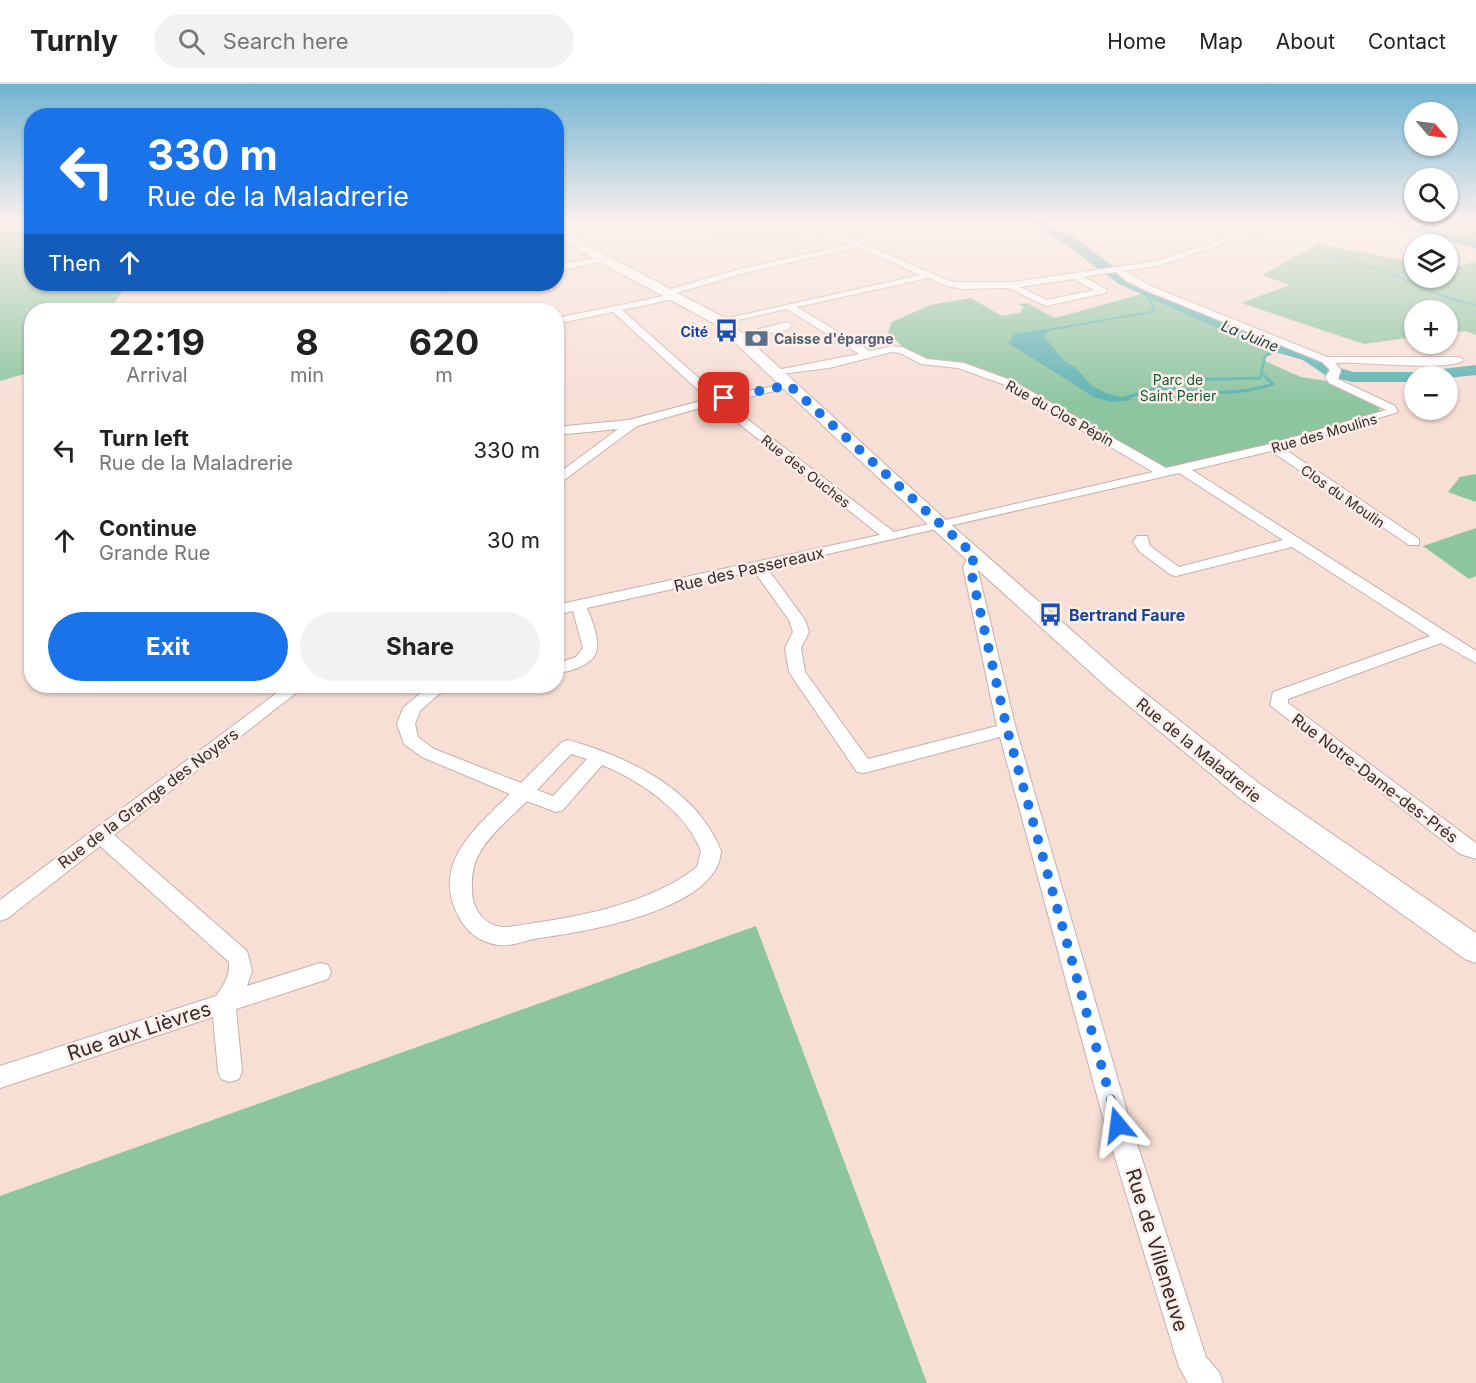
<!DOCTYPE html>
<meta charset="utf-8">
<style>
:root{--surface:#fff;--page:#f2f2f2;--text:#222;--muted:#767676;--line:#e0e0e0;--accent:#1a73e8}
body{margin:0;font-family:Inter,sans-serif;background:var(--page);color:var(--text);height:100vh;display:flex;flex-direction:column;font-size:22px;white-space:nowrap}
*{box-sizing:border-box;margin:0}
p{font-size:20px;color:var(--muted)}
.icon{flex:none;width:33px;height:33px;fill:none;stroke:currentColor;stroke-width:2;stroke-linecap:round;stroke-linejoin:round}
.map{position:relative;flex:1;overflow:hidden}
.panel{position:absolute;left:24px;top:219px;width:540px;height:390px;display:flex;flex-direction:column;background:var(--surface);border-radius:24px;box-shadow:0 2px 4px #0004}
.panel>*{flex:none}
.hud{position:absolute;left:24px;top:24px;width:540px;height:183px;border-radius:24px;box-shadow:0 2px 4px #0004;background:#1a73e8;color:#fff;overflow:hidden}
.needle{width:39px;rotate:118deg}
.controls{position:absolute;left:1404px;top:18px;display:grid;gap:12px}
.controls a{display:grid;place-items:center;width:54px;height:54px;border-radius:50%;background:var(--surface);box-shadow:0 2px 4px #0004;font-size:30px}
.pin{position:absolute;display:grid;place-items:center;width:51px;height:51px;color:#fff;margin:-26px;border-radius:12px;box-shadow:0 3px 9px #0006}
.me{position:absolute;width:66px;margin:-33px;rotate:344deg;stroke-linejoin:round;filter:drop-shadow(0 0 4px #0008)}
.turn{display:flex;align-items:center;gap:21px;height:126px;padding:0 24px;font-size:27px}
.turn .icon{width:78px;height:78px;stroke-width:2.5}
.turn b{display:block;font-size:42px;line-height:51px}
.then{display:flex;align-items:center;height:57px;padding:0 24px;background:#0003;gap:12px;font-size:22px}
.eta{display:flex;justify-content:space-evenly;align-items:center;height:102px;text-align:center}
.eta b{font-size:36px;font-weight:700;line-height:42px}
.cta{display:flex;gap:12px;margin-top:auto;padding:12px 24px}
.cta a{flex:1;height:69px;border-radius:36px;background:var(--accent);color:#fff;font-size:24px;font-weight:700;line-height:69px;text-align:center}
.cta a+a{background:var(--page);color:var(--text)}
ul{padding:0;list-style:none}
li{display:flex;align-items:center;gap:18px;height:90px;padding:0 24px}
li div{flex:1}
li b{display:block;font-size:22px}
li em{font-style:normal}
header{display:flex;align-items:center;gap:36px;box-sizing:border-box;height:84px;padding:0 30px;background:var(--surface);border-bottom:2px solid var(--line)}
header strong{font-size:28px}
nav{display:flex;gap:33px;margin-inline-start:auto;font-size:21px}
.search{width:420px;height:54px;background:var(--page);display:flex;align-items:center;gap:15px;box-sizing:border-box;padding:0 21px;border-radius:33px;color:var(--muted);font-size:22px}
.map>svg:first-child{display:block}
.built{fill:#f0d1c6}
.green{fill:#8cc5a0}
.water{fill:#5cb2b2}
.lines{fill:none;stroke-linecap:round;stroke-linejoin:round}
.stream-far1{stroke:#5cb2b2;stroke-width:2}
.stream{stroke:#5cb2b2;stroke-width:3}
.river{fill:#5cb2b2;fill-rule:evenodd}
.minor-casing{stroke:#c7b0a8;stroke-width:2}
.secondary-casing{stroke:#c7b0a8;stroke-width:2}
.minor{fill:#fff;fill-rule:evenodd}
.secondary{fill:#fff;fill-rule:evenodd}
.route{stroke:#1a73e8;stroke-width:10;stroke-dasharray:0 18}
.labels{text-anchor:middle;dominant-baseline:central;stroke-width:5;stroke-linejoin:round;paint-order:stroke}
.far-transit-label{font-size:14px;font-weight:bold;fill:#164399;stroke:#fdeee9;text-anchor:end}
.far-service-label{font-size:14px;font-weight:bold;fill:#4e5e75;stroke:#fdeee9;text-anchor:start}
.far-park-label{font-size:14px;fill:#155a36;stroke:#fdeee9}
.far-street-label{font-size:14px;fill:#342b28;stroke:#fdeee9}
.far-water-label{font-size:15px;font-style:italic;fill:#1f4848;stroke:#fdeee9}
.street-label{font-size:16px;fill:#342b28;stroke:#fdeee9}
.transit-label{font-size:16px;font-weight:bold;fill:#164399;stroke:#fdeee9;text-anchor:start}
.near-street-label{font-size:20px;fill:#342b28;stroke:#fdeee9}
</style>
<header>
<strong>Turnly</strong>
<div class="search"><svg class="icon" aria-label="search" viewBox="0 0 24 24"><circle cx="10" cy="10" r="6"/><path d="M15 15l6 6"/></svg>Search here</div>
<nav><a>Home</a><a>Map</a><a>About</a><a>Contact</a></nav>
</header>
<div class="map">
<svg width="1476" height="1299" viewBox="0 0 1476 1299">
<rect width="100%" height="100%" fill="#f7dfd6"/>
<path class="built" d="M 718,138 L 779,138 L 801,147 L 734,159 L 701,141 Z"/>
<path class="green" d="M 0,138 L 31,138 L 32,200 L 135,200 L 122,207 L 110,226 L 32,226 L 31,285 L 28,289 L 0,297 Z
M 1394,138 L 1476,138 L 1476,164 Z
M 1318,160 L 1414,178 L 1414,194 L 1448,194 L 1448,185 L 1476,177 L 1476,251 L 1466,247 L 1448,249 L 1448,226 L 1414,226 L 1414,253 L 1364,260 L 1241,219 L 1290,201 L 1262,191 Z
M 1152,207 L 1272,258 L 1279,265 L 1267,270 L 1263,276 L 1301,293 L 1327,297 L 1379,324 L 1381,328 L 1242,368 L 1166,385 L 988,289 L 924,276 L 903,263 L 888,249 L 892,238 L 930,221 L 971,214 L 1002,232 L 1022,228 L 1021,226 L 1024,223 L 1018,220 L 1027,219 L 1055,234 Z
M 1476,390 L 1476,418 L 1448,408 L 1460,393 Z
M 1476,444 L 1476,492 L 1469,495 L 1423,462 Z
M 756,842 L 927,1299 L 0,1299 L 0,1112 Z"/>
<path class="water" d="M 1044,245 L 1050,247 L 1044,252 L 1063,276 L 1076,284 L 1092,302 L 1108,310 L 1133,316 L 1112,318 L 1094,313 L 1008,259 L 1015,250 Z"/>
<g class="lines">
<path class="stream-far1" d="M 1471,138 L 1476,140
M 1325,170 C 1346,176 1368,181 1388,189 C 1418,200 1446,216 1476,221
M 1042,247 L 1151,228 L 1154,226 L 1146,207
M 1277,266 L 1279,265"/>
<path class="stream" d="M 1162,304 C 1200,308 1236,313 1273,300 L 1262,290
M 1125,314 L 1182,296 L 1260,294 L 1265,272 L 1279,265"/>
<path class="river" d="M 1029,138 L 1043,138 L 1076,155 L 1129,194 L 1273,258 L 1315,270 L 1337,283 L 1353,288 L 1416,288 L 1476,281 L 1476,291 L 1448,294 L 1414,292 L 1414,298 L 1352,298 L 1325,291 L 1303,276 L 1261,264 L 1119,200 L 1066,161 Z
M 1385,138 L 1404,138 L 1476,157 L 1476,165 Z"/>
<defs>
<path id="minor" d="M 820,138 L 866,141 L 904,138 L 901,142 L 866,145 L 828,141 L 829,145 L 952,198 L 1013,198 L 1157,177 L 1243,148 L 1222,138 L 1232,138 L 1251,146 L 1276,138 L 1287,138 L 1161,181 L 1125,187 L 1153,203 L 1327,273 L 1459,273 L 1464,276 C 1450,288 1360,277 1335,279 L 1341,286 L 1338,295 L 1395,322 L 1398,328 L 1283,364 L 1419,455 L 1419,461 L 1409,461 L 1271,367 L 1192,386 L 1476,567 L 1476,579 L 1441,559 L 1288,615 L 1288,619 L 1476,759 L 1476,775 L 1460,770 L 1270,621 L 1273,608 L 1430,552 L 1292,463 L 1176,492 L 1171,491 L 1140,468 L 1133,458 L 1137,452 L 1147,452 L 1150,462 L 1179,483 L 1283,456 L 1179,389 L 767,484 L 805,536 L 809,548 L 801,564 L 805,588 L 868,675 L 997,642 L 963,483 L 970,469 L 980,469 L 982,472 L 977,483 L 1016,645 L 1131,1041 L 1206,1273 L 1219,1288 L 1223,1299 L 1188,1299 L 1179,1283 L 1105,1041 L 1000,653 L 864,689 L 857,688 L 789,588 L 785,564 L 793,548 L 789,536 L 754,487 L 587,524 C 604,566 604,580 556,590 L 556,580 L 576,573 L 583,564 L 573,527 L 556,531 L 556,521 L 880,451 L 714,320 L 637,342 L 556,402 L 556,391 L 618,345 L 556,351 L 556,343 L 629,336 L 708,315 L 613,228 L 556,240 L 556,234 L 669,211 L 665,208 L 667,206 L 740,185 L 850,160 L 822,148 ZM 858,163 L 920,191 L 715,237 L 720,240 L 787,225 L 859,270 L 777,286 L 773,287 L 773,291 L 829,284 L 892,268 L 900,269 L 921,280 L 958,284 L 1005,301 L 1153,388 L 894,448 L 725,318 L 793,303 L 793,299 L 719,312 L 622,226 L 679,214 L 681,212 L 676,209 L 745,189 ZM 1116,188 L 1126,197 L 1147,207 L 1322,278 L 1330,286 L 1325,293 L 1329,299 L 1386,326 L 1270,360 L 1166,384 L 1013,297 L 964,279 L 927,275 L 902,263 L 892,262 L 870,267 L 797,223 L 929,194 L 947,202 L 963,205 L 1008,204 L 1046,222 L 1106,209 L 1106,205 L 1084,193 ZM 1073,195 L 1094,206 L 1047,216 L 1020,203 Z
M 604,172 L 608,175 L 607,177 L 556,187 L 556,181 Z
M 434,200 L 444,200 L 450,206 L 442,208 Z
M 787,238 L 792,241 L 788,246 L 737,255 L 732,252 Z
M 286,602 L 305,602 L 114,751 L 247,867 L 252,887 L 247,902 L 320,879 L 328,881 L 331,888 L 328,895 L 236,925 L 242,987 L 239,995 L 230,998 L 221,995 L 218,987 L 213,933 L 0,1004 L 0,982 L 216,912 C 224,901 230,892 229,878 L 100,762 L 8,834 L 0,837 L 0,816 Z
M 429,602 L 448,602 L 420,627 L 415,640 L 418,653 L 434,665 L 521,699 L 562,658 L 568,656 C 628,673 697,705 721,767 C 718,826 585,848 539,854 C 525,856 512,863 498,861 C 480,858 467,849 459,833 C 430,779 476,744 510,710 L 422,673 L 404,660 L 397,640 L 403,624 ZM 571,670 L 587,675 L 553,712 L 537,706 ZM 602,681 C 640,696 686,728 701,767 L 697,783 C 646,823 570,834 508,843 C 495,844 484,838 477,826 C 473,820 472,811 472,804 C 469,764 502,743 527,717 L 556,728 L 563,726 Z"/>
<path id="secondary" d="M 556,139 L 591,163 L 725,234 L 948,438 L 1127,595 L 1261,701 L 1476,849 L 1476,879 L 1465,875 L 1241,715 L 1109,605 L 934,446 L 715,240 L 583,169 L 556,148 Z"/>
</defs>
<use href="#minor" class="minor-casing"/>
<use href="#secondary" class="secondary-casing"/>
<use href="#minor" class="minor"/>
<use href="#secondary" class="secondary"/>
</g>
<linearGradient id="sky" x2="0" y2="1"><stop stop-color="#70b3d2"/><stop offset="0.43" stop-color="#fbf1ed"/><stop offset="1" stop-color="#fbf1ed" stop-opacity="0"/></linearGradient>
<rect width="1476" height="320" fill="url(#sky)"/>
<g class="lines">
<path class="route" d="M 724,314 L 789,301 L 975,472 L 970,483 L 1007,645 L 1118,1041"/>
</g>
<defs>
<symbol id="bus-bare" viewBox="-9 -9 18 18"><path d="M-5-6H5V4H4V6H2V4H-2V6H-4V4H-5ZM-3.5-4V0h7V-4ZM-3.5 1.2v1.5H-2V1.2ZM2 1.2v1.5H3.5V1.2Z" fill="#1a4fb4" stroke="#fdeee9" stroke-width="2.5" paint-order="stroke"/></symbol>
<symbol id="bank-bare" viewBox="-9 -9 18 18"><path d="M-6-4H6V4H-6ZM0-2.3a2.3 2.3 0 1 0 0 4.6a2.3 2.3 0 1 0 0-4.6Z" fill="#5c6f8a" stroke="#fdeee9" stroke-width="2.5" paint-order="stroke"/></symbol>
</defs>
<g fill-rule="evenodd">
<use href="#bus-bare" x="710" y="230" width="33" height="33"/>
<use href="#bank-bare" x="740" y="238" width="33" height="33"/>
<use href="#bus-bare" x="1034" y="514" width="33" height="33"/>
</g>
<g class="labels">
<g class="far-transit-label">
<text x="708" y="247">Cité</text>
</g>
<g class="far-service-label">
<text x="774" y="254">Caisse d'épargne</text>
</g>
<g class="far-park-label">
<text x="1178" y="295">Parc de<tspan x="1178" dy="16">Saint Perier</tspan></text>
</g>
<g class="far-street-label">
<text transform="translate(1060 329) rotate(29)">Rue du Clos Pépin</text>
<text transform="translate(1324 349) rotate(-16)">Rue des Moulins</text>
<text transform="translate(806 387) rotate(38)">Rue des Ouches</text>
<text transform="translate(1343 412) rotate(35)">Clos du Moulin</text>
</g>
<g class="far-water-label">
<text transform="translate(1250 252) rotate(22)">La Juine</text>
</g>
<g class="street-label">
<text transform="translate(749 485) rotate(-13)">Rue des Passereaux</text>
<text transform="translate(1199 666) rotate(39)">Rue de la Maladrerie</text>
<text transform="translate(1375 694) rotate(37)">Rue Notre-Dame-des-Prés</text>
<text transform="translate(148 714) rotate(-37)">Rue de la Grange des Noyers</text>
</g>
<g class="transit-label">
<text x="1069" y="531">Bertrand Faure</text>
</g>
<g class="near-street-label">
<text transform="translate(139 947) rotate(-18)">Rue aux Lièvres</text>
<text transform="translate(1157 1166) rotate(73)">Rue de Villeneuve</text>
</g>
</g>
</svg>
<div class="controls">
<a><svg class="needle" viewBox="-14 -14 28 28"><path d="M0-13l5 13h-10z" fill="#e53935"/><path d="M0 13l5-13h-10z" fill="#767676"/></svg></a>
<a><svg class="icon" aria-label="search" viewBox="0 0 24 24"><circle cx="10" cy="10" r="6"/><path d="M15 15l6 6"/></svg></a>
<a><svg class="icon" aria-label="layers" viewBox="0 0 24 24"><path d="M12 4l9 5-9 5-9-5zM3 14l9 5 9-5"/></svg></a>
<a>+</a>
<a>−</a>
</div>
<div class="pin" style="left:724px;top:314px;background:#d93025"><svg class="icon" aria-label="arrive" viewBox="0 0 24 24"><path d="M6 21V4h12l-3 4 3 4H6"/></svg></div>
<svg class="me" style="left:1118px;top:1041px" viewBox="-20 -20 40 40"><path d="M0-17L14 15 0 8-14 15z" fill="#1a73e8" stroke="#fff" stroke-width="4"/></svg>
<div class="hud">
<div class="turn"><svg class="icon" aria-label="left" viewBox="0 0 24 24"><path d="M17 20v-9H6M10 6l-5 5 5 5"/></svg><div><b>330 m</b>Rue de la Maladrerie</div></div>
<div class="then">Then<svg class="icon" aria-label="ahead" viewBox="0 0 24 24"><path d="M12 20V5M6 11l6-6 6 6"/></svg></div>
</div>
<section class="panel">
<div class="eta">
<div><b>22:19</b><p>Arrival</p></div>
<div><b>8</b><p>min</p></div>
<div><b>620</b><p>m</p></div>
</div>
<ul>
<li><svg class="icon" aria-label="left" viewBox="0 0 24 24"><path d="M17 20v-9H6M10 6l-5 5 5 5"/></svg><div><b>Turn left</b><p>Rue de la Maladrerie</p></div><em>330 m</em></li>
<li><svg class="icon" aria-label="ahead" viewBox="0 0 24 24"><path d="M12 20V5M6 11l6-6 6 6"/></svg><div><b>Continue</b><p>Grande Rue</p></div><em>30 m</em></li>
</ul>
<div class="cta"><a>Exit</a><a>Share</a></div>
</section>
</div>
